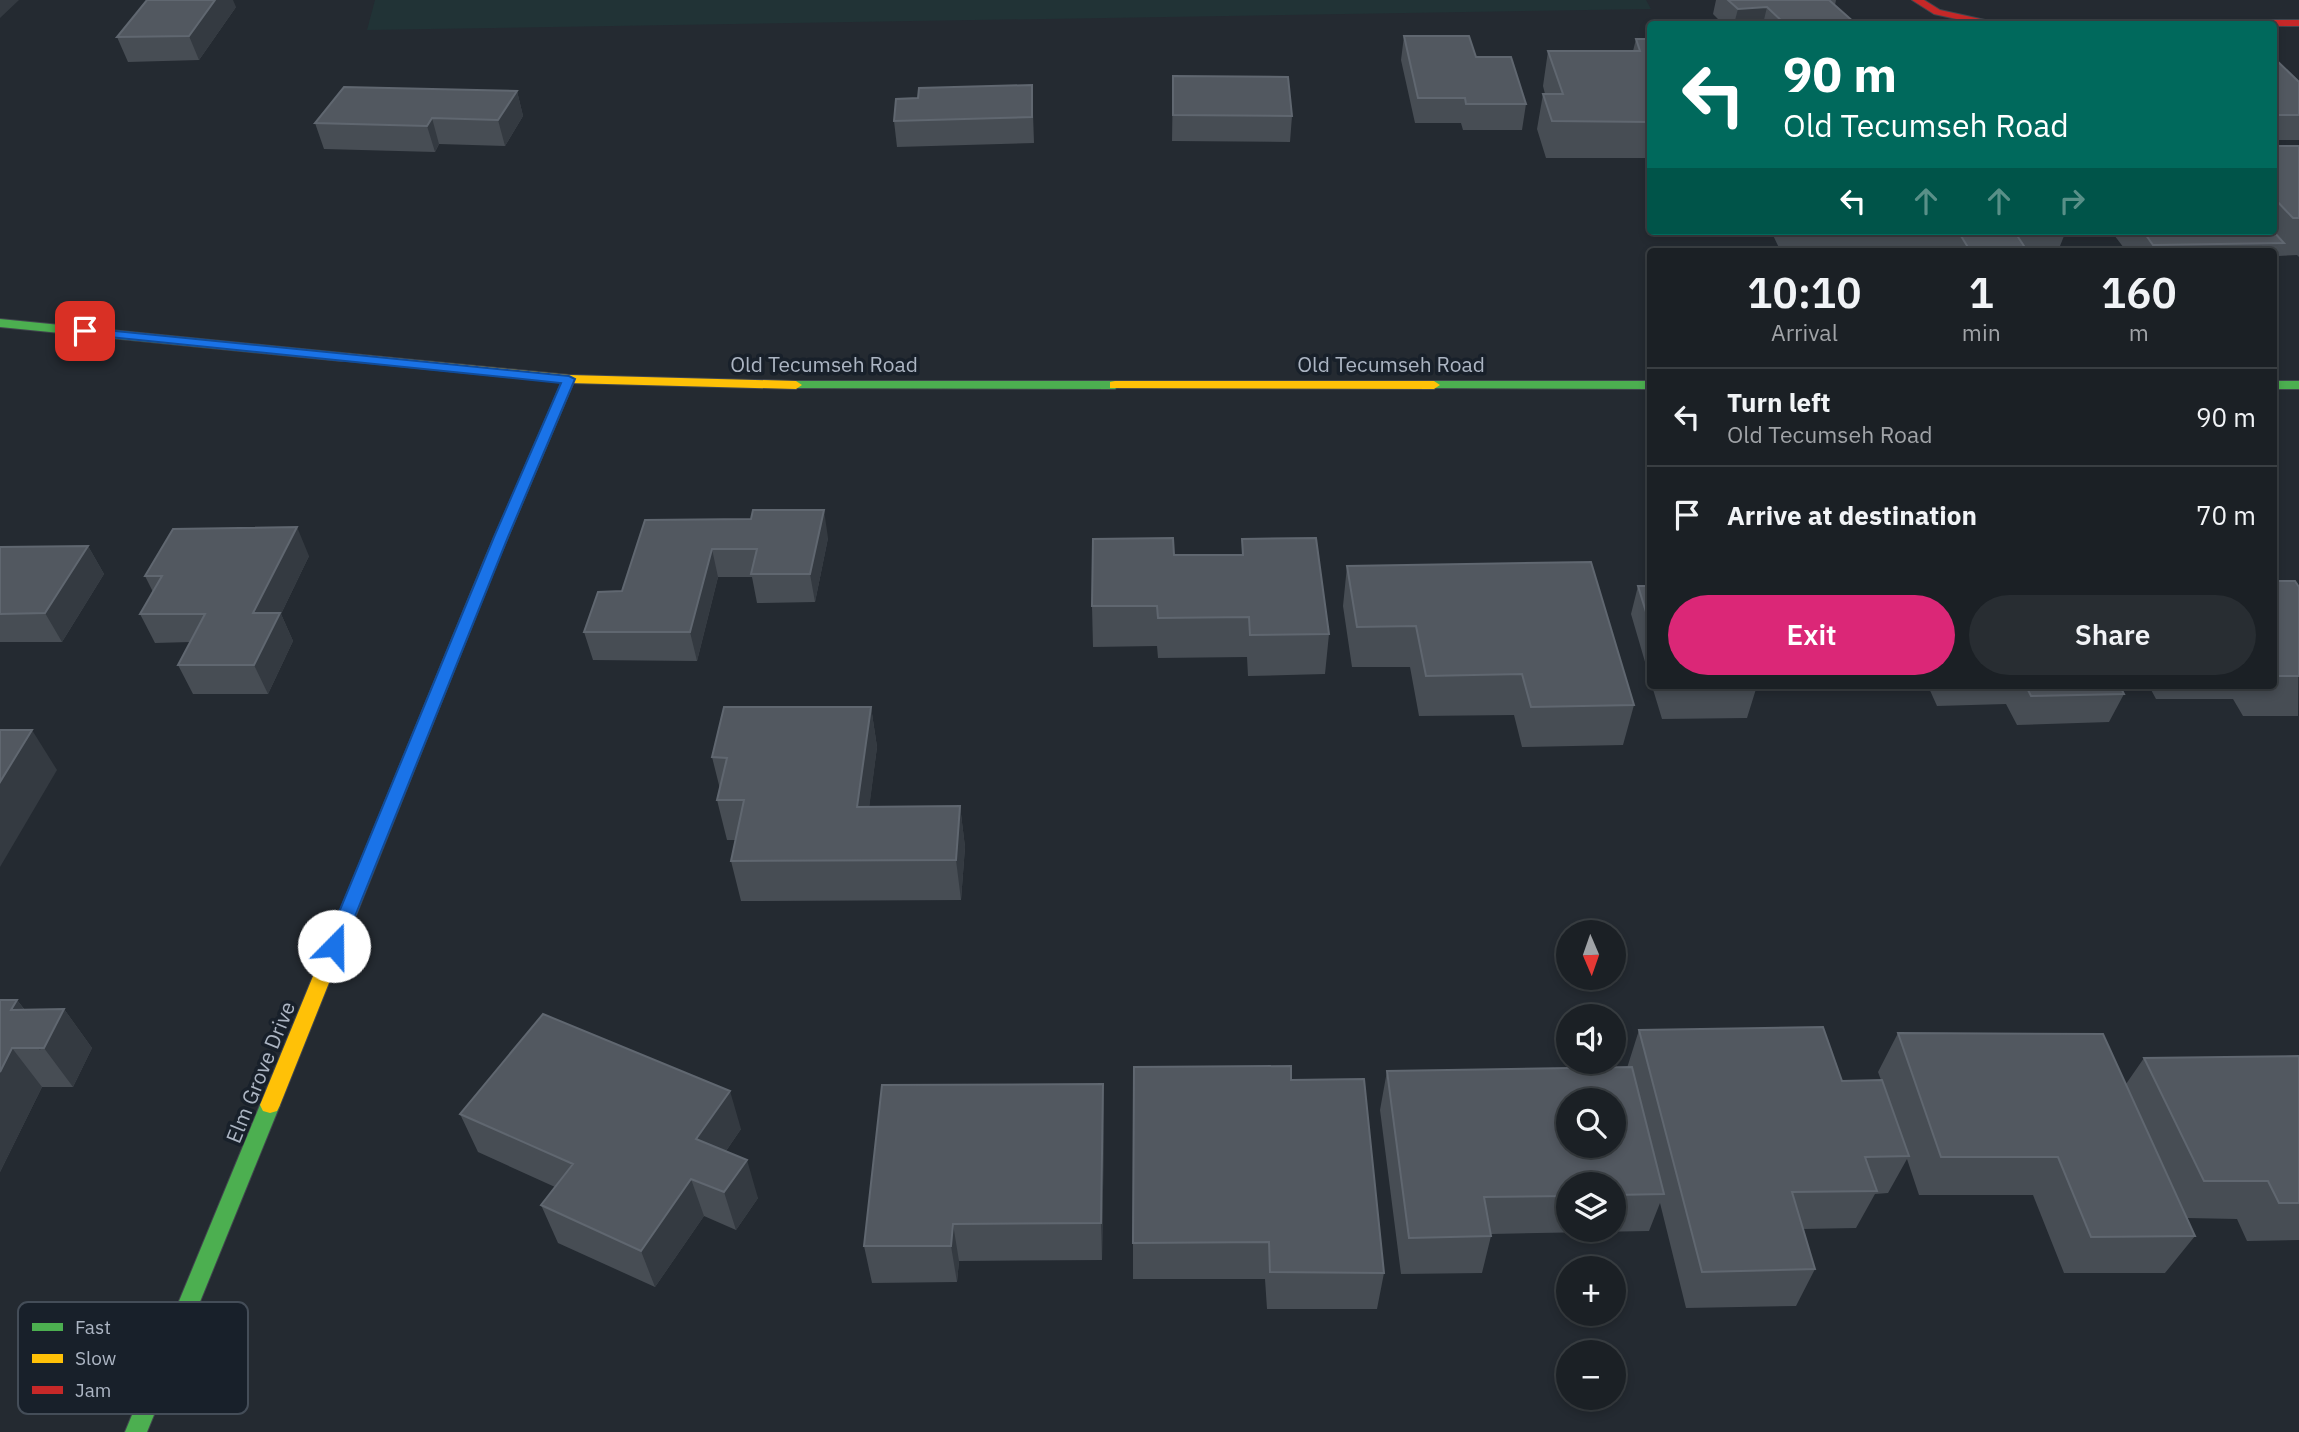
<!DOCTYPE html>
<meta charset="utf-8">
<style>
:root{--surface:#1b2025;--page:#282d32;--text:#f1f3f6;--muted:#a0a3a7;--line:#393e42;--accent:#db2777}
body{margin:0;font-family:"IBM Plex Sans",sans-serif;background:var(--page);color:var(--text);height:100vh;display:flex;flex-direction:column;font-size:26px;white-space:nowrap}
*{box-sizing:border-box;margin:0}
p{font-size:23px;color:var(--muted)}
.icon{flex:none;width:38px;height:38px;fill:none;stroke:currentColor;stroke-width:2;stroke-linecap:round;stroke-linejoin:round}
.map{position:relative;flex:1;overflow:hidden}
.panel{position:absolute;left:1647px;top:248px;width:630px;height:441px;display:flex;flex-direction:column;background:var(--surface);border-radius:7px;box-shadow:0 4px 10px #0003,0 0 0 2px var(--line)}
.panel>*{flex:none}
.guide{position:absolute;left:1647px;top:21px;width:630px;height:214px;border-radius:7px;box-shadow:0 4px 10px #0003,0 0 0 2px var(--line);background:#00695c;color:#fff;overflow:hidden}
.needle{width:46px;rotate:178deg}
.controls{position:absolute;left:1556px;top:920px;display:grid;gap:14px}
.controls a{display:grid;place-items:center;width:70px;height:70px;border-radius:50%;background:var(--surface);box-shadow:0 4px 10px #0003,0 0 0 2px var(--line);font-size:35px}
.pin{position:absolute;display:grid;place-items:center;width:60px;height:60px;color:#fff;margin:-30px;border-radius:14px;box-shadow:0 4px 10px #0006}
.me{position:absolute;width:77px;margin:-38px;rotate:22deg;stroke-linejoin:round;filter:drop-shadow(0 0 5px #0008)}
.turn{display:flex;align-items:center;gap:24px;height:147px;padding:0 21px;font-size:32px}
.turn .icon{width:91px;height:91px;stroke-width:2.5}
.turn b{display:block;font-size:49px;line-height:60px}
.lanes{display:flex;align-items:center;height:66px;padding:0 21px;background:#0003;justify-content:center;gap:35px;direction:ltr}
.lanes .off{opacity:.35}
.eta{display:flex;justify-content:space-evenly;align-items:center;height:119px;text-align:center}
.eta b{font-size:42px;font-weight:600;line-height:49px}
.cta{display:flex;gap:14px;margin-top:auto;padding:14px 21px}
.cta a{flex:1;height:80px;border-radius:42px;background:var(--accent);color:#fff;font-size:28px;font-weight:600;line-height:80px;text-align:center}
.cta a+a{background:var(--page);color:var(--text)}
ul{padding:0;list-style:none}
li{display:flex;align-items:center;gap:21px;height:98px;padding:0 21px;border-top:2px solid var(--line)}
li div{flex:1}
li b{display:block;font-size:26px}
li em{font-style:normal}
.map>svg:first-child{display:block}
.green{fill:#213336}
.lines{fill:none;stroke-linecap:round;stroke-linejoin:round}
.fast-casing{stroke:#41464e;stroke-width:2}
.slow-casing{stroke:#41464e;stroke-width:2}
.jam-casing{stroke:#41464e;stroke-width:2}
.fast{fill:#4caf50;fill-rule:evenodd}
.slow{fill:#ffc107;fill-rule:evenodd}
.jam{fill:#c62828;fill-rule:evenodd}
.wall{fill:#474d54;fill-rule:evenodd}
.shaded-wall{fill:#343a41}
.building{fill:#525860;stroke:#606770;stroke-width:2;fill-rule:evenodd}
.route{fill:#1a73e8;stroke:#114b97;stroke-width:2}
.labels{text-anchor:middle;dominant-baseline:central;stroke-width:7;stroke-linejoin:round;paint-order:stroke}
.street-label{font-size:21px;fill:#acb5c3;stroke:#18202a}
.key{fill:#18202a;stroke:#444d58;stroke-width:2}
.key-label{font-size:19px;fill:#acb5c3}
</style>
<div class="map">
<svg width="2299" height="1432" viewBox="0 0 2299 1432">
<rect width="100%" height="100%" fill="#242a31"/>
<path class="green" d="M 375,0 L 1646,0 L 1651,9 L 367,30 Z"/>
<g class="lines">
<defs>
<path id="fast" d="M 0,319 L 342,353 L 348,357 L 342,361 L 0,327 Z
M 569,375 L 575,379 L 500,556 L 493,561 L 488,559 L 486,556 L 563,379 Z
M 796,381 L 1115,381 L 1121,385 L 1115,389 L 791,388 L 791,382 Z
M 1434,381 L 1650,381 L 1650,389 L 1429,388 L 1429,382 Z
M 2273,381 L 2299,381 L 2299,389 L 2273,389 Z
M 270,1097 L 277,1099 L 280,1105 L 147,1432 L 125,1432 L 260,1105 L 263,1099 Z"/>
<path id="slow" d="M 342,353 L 569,375 L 796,381 L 802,385 L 796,389 L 569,383 L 338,360 L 336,357 Z
M 1115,381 L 1434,381 L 1440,385 L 1434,389 L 1110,388 L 1110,382 Z
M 493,551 L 500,556 L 280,1105 L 277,1111 L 270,1113 L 263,1111 L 260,1105 L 486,556 Z"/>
<path id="jam" d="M 1912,0 L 1924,0 L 1940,10 L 1985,20 L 2299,20 L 2299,26 L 1979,24 L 1934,14 Z"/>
</defs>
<use href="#fast" class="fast-casing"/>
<use href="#slow" class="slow-casing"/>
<use href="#jam" class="jam-casing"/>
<use href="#fast" class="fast"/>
<use href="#slow" class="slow"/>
<use href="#jam" class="jam"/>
</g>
<path class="wall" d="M 1716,0 L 1836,0 L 1835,5 L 1856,24 L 1723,24 L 1713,14 Z
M 236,7 L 199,60 L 128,62 L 117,37 Z
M 1404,36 L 1476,57 L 1526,104 L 1522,130 L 1463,130 L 1461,123 L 1415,123 L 1401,60 Z
M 1636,39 L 1650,39 L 1650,158 L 1546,158 L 1537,129 L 1543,94 L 1545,94 L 1543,86 L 1548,51 L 1633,51 Z
M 2273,57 L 2299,82 L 2299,140 L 2273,140 Z
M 1173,76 L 1292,116 L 1290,142 L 1172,141 Z
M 1032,85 L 1034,143 L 897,147 L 894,121 L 918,98 Z
M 517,91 L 523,116 L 505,146 L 439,144 L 435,152 L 324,149 L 315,123 Z
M 2273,146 L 2299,146 L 2299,257 L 2297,255 L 2278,256 L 2273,265 L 2273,252 L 2127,252 L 2111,231 L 2273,231 Z
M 1771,231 L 2066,231 L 2060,246 L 2024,246 L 2026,249 L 2025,252 L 1946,252 L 1943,247 L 1941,252 L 1781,252 Z
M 645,520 L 828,538 L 815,602 L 757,603 L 752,577 L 718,577 L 697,661 L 593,660 L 584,632 L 622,591 Z
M 1242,539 L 1329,634 L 1325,674 L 1248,676 L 1247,657 L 1158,658 L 1157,646 L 1093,647 L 1092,606 L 1174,555 L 1242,555 Z
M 88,546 L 104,574 L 62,642 L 0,642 L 0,547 Z
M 309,556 L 281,614 L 293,641 L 268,694 L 193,694 L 178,665 L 190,642 L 155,643 L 140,614 L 153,592 L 145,576 Z
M 1347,566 L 1634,705 L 1623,745 L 1522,747 L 1514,715 L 1419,716 L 1410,667 L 1352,667 L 1343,606 Z
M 2273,581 L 2299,587 L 2298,716 L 2243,716 L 2233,699 L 2156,699 L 2149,686 L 2273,686 Z
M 1638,586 L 1650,586 L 1650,679 L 1631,614 Z
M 1652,686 L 1755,686 L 1756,689 L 1747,718 L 1662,719 Z
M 1928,686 L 2120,686 L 2124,694 L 2109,722 L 2017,725 L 2006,704 L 1937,706 Z
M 871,707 L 877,747 L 869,807 L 960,806 L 965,847 L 961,900 L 741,901 L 731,861 L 735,840 L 727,840 L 717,800 L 720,789 L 712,757 Z
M 0,1000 L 17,1000 L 25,1010 L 64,1009 L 92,1048 L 73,1087 L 42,1087 L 0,1172 Z
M 1639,1030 L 1842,1081 L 1881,1080 L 1878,1072 L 1898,1033 L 2126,1084 L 2144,1058 L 2299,1056 L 2299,1240 L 2247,1241 L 2237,1219 L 2187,1218 L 2195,1236 L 2165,1273 L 2064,1273 L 2033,1195 L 1919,1195 L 1907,1159 L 1888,1193 L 1875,1194 L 1856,1228 L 1803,1229 L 1815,1269 L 1796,1306 L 1686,1308 L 1660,1203 L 1649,1231 L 1491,1234 L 1491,1236 L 1482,1273 L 1401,1274 L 1380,1110 L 1387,1071 L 1627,1068 ZM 1568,1185 L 1614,1185 L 1614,1230 L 1568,1230 Z
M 1291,1080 L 1384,1273 L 1377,1309 L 1267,1309 L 1265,1279 L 1133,1279 L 1133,1243 Z
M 1103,1084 L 1104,1123 L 1102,1260 L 959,1261 L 957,1282 L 872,1283 L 864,1246 Z
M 460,1114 L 741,1129 L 726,1151 L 758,1198 L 736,1230 L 704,1216 L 655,1287 L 558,1243 L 541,1205 L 555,1187 L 478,1152 Z"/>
<path class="shaded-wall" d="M 0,0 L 19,0 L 0,18 Z
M 215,0 L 233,0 L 236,7 L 199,60 L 189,36 Z
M 1767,7 L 1763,24 L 1734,24 L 1738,9 Z
M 517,91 L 523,116 L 505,146 L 498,120 Z
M 432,118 L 439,144 L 435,152 L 427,126 Z
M 824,510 L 828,538 L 815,602 L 810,574 Z
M 297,527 L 309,556 L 281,614 L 293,641 L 268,694 L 254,665 L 253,613 Z
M 88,546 L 104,574 L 62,642 L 45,613 Z
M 712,549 L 718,577 L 697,661 L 690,632 Z
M 871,707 L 877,747 L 864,848 L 857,807 Z
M 32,730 L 57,770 L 0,867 L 0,782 Z
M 960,806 L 965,847 L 961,900 L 956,860 Z
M 17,1000 L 46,1039 L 40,1050 L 11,1010 Z
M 64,1009 L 92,1048 L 73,1087 L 44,1048 Z
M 12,1048 L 42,1087 L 0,1172 L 0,1072 Z
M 1103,1084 L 1104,1123 L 1102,1260 L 1101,1223 Z
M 730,1091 L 741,1129 L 708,1177 L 696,1139 Z
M 747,1160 L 758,1198 L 736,1230 L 724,1192 Z
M 691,1179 L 704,1216 L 655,1287 L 641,1251 Z
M 953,1224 L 959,1261 L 957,1282 L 951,1246 Z"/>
<path class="building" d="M 147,0 L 215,0 L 189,36 L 117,37 Z
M 1728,0 L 1829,0 L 1856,24 L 1785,24 L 1767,7 L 1738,9 Z
M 1404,36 L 1469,36 L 1476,57 L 1511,57 L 1526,104 L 1466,104 L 1465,98 L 1418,98 Z
M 1636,39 L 1650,39 L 1650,122 L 1552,121 L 1543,94 L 1563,94 L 1548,51 L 1640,51 Z
M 2273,57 L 2299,82 L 2299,115 L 2273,115 Z
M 1173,76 L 1288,77 L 1292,116 L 1173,115 Z
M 1032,85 L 1032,117 L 894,121 L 896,99 L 918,98 L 919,88 Z
M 344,87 L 517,91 L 498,120 L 432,118 L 427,126 L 315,123 Z
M 2273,146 L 2299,146 L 2299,218 L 2293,218 L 2273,197 Z
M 1799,231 L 1879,231 L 1879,232 Z
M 1958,231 L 2014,231 L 2026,249 L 1969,249 Z
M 2143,231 L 2273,231 L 2284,243 L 2153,245 Z
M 753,510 L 824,510 L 810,574 L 751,574 L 757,549 L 712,549 L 690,632 L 584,632 L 598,592 L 622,591 L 645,520 L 751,519 Z
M 297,527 L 253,613 L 280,613 L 254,665 L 178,665 L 205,614 L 140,614 L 162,576 L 145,576 L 173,529 Z
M 1173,538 L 1174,555 L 1243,555 L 1242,539 L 1316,538 L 1329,634 L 1250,635 L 1249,617 L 1158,618 L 1157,606 L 1092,606 L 1093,539 Z
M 88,546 L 45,613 L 0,614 L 0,547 Z
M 1591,562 L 1634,705 L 1531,707 L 1522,674 L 1426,676 L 1416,626 L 1357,627 L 1347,566 Z
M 2273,581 L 2295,581 L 2299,587 L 2299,676 L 2273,676 Z
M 1638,586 L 1650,586 L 1650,625 Z
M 1669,686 L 1755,686 L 1756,689 L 1670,690 Z
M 2026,686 L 2120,686 L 2124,694 L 2031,696 Z
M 724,707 L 871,707 L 857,807 L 960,806 L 956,860 L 731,861 L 744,800 L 717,800 L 727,758 L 712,757 Z
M 0,730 L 32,730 L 0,782 Z
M 0,1000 L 17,1000 L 11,1010 L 64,1009 L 44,1048 L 12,1048 L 0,1072 Z
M 543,1014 L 730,1091 L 696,1139 L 747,1160 L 724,1192 L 691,1179 L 641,1251 L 541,1205 L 573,1164 L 460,1114 Z
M 1823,1027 L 1842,1081 L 1882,1080 L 1909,1156 L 1865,1157 L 1877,1191 L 1792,1192 L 1815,1269 L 1702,1272 L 1639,1030 Z
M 1898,1033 L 2103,1034 L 2195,1236 L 2091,1237 L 2058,1157 L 1941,1157 Z
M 2299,1056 L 2299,1203 L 2279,1203 L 2268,1181 L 2204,1181 L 2144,1058 Z
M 1291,1066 L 1291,1080 L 1364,1079 L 1384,1273 L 1270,1272 L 1269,1242 L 1133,1243 L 1134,1067 Z
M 1632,1067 L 1664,1194 L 1614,1195 L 1614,1185 L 1568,1185 L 1568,1196 L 1484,1197 L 1491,1236 L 1409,1238 L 1387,1071 ZM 1568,1101 L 1614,1101 L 1614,1146 L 1568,1146 Z
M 1103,1084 L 1101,1223 L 953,1224 L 951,1246 L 864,1246 L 882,1085 Z"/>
<path class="route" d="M 85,328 L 569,376 L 575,379 L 508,537 L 341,951 L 328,951 L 325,946 L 494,537 L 561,383 L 80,334 L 80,329 Z"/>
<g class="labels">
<g class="street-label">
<text x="824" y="364">Old Tecumseh Road</text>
<text x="1391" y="364">Old Tecumseh Road</text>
<text transform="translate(260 1072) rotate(-68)">Elm Grove Drive</text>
</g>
</g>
<rect x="18" y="1302" width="230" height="112" rx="10" class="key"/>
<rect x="32" y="1323" width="31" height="8" fill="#4caf50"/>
<rect x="32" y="1354" width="31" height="9" fill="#ffc107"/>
<rect x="32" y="1386" width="31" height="8" fill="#c62828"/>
<g class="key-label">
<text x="75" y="1334">Fast</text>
<text x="75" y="1365">Slow</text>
<text x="75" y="1397">Jam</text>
</g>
</svg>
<div class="controls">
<a><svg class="needle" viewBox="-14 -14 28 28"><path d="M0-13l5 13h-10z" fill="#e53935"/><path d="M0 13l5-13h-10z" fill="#a0a3a7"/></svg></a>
<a><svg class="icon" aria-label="sound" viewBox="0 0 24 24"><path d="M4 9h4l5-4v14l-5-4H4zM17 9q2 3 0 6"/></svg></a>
<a><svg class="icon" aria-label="search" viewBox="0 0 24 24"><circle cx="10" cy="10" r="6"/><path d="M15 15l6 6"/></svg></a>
<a><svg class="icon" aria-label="layers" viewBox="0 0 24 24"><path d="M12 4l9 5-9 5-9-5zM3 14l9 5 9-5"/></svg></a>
<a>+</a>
<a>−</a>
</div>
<div class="pin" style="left:85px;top:331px;background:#d93025"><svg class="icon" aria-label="arrive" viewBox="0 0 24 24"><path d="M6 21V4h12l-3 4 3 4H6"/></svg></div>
<svg class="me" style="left:334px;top:946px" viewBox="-20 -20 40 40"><circle r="19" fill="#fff"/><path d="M0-13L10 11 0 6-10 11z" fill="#1a73e8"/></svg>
<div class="guide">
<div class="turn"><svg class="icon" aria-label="left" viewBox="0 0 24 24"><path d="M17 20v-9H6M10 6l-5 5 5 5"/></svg><div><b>90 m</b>Old Tecumseh Road</div></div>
<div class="lanes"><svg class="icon" aria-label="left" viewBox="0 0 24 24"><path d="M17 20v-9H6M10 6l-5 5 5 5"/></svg><svg class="icon off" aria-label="ahead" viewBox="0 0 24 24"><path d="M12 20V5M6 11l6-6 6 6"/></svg><svg class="icon off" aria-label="ahead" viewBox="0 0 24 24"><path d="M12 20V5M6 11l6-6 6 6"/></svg><svg class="icon off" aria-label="right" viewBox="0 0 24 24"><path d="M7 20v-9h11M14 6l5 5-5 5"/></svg></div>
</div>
<section class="panel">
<div class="eta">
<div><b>10:10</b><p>Arrival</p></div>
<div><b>1</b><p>min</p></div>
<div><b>160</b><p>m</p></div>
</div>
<ul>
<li><svg class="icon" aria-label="left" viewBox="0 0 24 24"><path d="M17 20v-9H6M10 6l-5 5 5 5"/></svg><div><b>Turn left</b><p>Old Tecumseh Road</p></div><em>90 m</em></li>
<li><svg class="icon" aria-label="arrive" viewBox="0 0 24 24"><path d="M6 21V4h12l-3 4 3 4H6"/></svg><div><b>Arrive at destination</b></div><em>70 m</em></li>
</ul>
<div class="cta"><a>Exit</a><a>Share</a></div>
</section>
</div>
